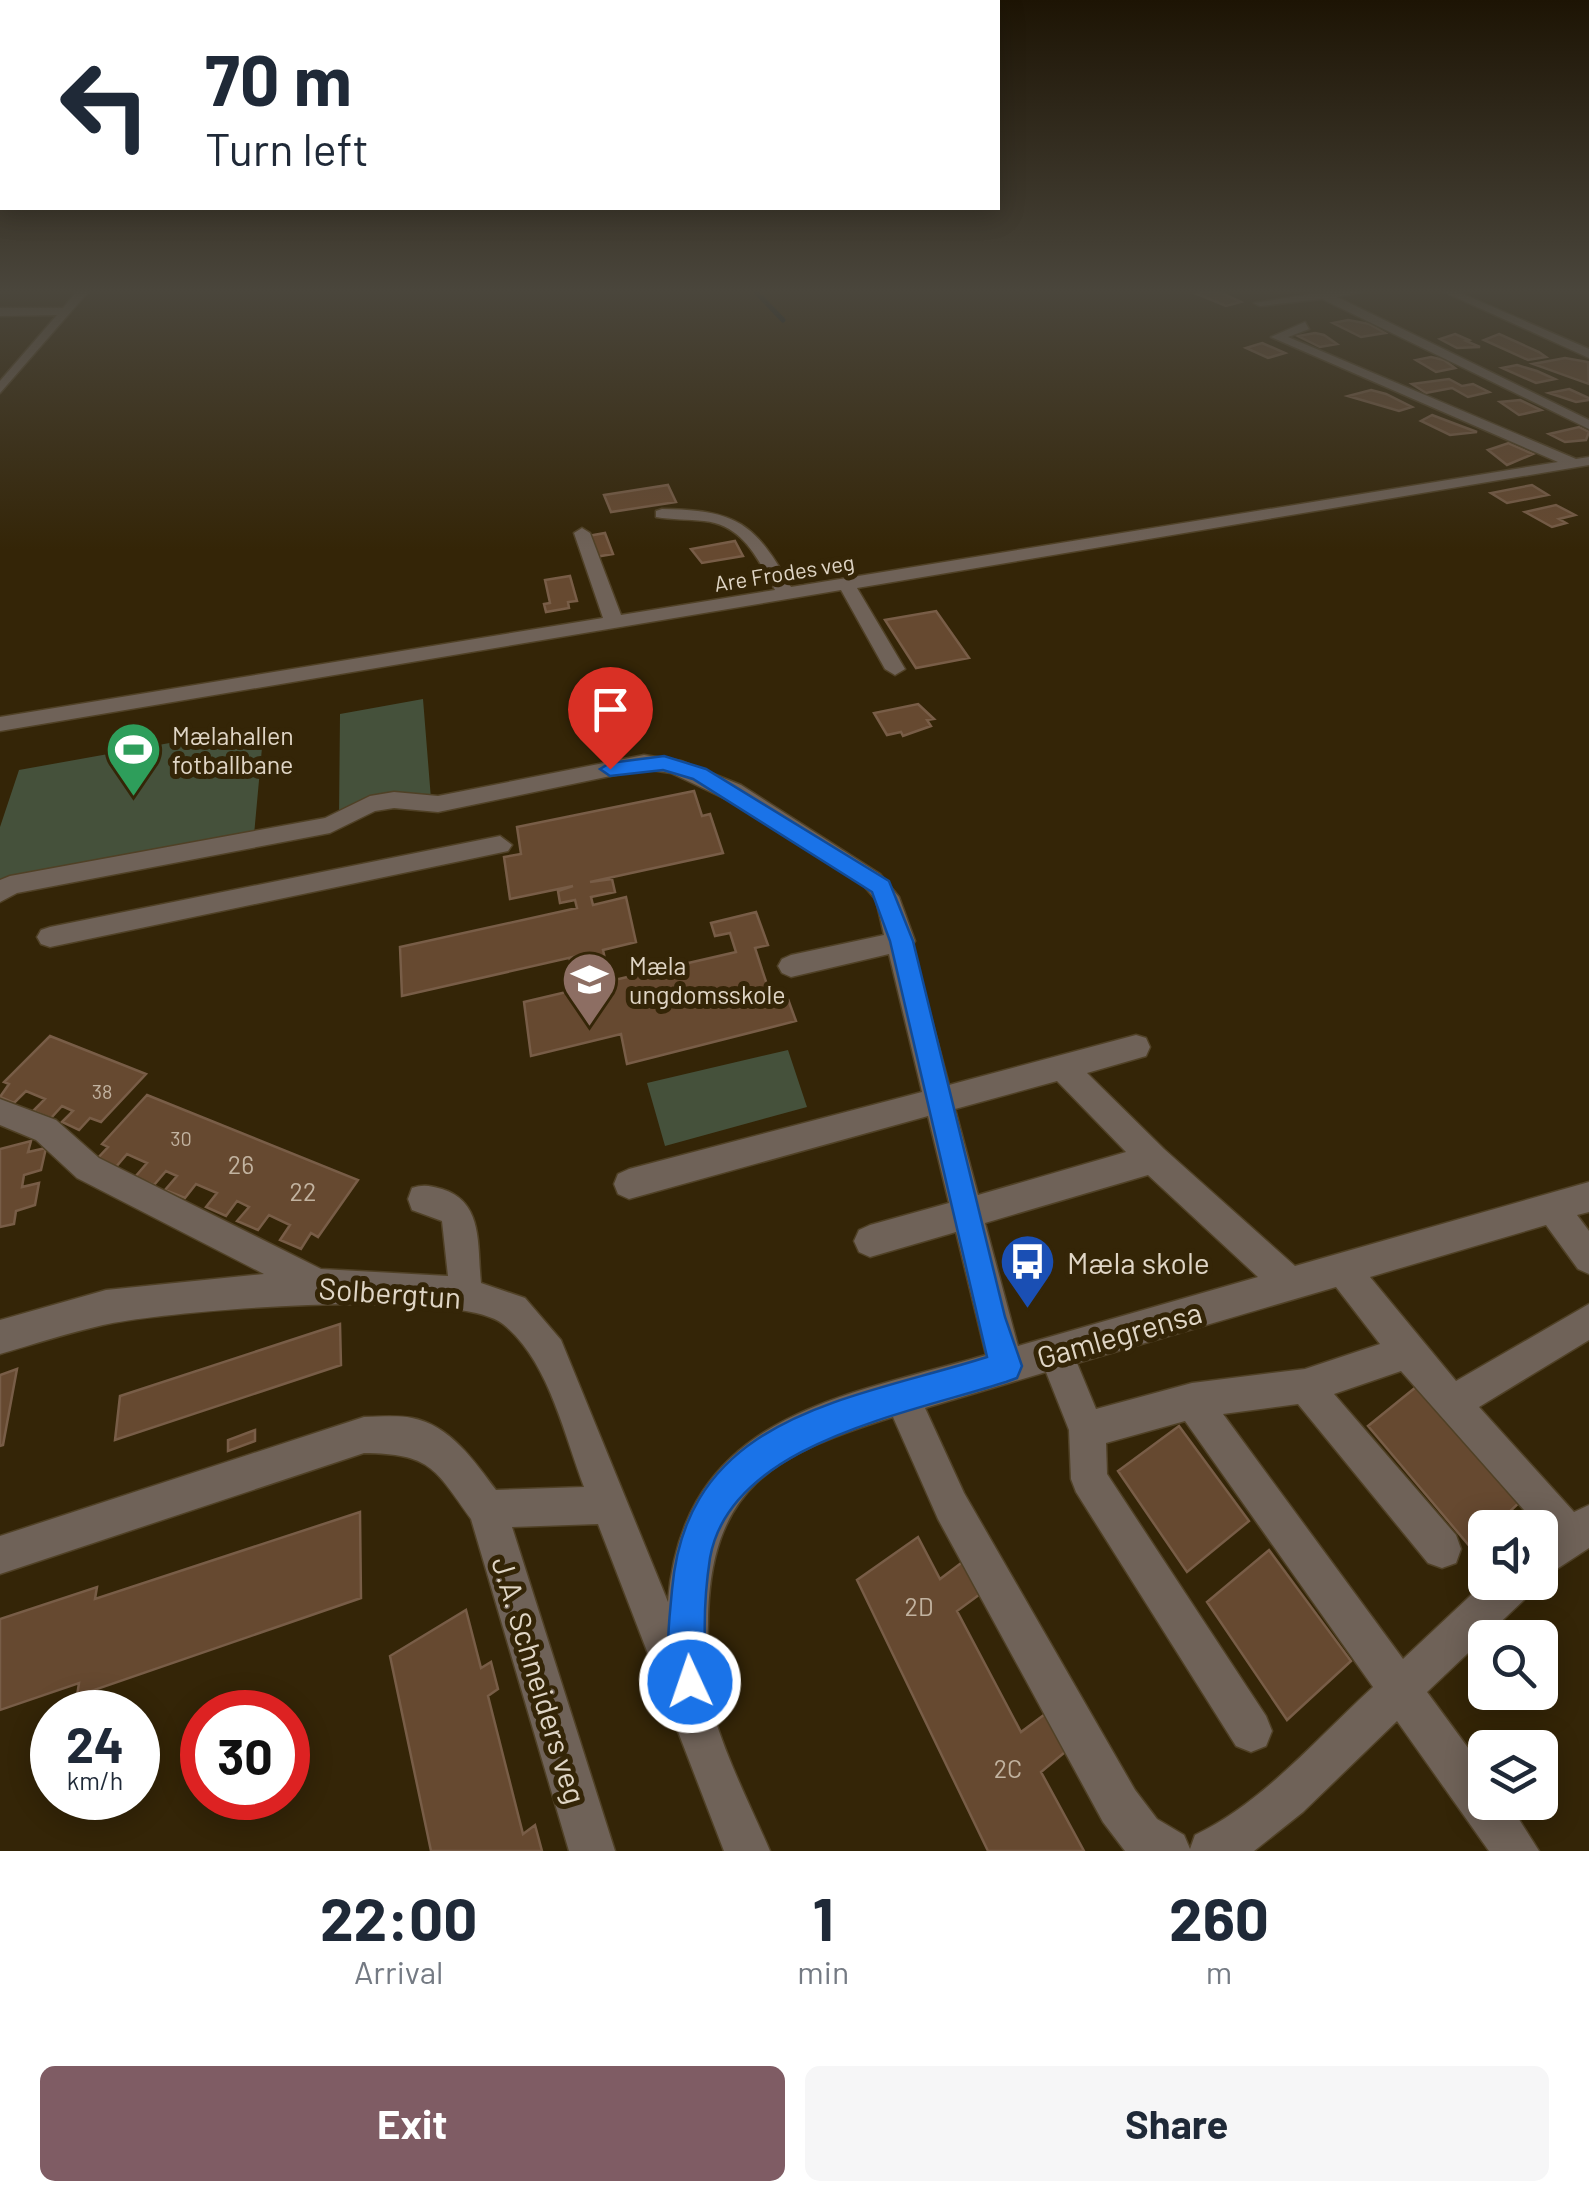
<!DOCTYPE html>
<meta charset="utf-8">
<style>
:root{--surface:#fff;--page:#f6f6f7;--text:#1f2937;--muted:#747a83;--accent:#7f5c64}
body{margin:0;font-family:Barlow,sans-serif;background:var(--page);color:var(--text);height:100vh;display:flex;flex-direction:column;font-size:38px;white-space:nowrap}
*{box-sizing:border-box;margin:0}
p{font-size:32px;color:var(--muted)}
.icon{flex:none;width:55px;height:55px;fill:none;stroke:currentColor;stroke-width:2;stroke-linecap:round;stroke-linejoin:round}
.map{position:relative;height:1851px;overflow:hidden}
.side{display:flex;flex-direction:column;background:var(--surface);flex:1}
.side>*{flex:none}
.banner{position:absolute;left:0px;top:0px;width:1000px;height:210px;box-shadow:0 5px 25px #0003;background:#fff;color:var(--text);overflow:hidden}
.buttons{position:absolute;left:1468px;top:1510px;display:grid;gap:20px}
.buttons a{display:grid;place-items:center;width:90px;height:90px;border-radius:15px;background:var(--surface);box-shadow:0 5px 25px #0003;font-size:50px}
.speed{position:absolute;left:30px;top:1690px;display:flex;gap:20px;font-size:50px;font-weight:700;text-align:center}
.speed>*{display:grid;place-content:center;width:130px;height:130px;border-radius:50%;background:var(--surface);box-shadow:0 5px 25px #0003;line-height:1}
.speed small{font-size:25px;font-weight:400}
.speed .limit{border:15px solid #d22;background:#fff;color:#111}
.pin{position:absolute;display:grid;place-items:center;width:85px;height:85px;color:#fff;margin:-102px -42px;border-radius:50% 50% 50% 0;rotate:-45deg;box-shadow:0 0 10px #0007}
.pin .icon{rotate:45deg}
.me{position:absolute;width:110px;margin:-55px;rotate:357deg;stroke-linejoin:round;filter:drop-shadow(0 0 8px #0008)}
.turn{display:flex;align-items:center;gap:35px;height:210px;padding:0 40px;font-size:45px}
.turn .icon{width:130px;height:130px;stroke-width:2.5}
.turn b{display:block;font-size:70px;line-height:85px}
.eta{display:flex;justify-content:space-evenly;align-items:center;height:170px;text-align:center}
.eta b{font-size:60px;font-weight:700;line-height:70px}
.cta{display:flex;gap:20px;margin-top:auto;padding:20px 40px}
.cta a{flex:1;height:115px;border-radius:15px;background:var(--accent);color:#fff;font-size:40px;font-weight:700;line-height:115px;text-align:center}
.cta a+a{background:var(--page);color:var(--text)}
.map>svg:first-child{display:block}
.green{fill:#45513b}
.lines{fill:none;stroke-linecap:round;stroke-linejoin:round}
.stream{stroke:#001423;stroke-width:5}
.building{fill:#664930;stroke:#785d47;stroke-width:2.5}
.minor-casing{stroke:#504126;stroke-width:3}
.minor{fill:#6f6258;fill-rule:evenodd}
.route{fill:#1a73e8;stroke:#114b97;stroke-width:2.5}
.labels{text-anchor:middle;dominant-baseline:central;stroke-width:10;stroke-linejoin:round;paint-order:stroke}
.number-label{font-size:20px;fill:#c2b3a0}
.far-street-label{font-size:22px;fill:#e0d6c6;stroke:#342507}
.poi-label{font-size:25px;fill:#e0d6c6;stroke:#342507;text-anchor:start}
.near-number-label{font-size:25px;fill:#c2b3a0}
.near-poi-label{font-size:30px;fill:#e0d6c6;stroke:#342507;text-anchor:start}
.near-street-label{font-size:30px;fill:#e0d6c6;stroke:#342507}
</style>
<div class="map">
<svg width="1589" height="1851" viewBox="0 0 1589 1851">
<rect width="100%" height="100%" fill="#342507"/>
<path class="green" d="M 423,699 L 431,799 L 339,818 L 340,714 Z
M 264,726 L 254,835 L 0,885 L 0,827 L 19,770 Z
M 788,1050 L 807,1107 L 665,1146 L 647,1083 Z"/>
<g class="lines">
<path class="stream" d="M 755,291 L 783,320"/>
</g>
<path class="building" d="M 1202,292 L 1222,293 L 1241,302 L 1226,306 L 1197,294 Z
M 1348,320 L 1369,324 L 1385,333 L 1361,337 L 1333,323 Z
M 1315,333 L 1324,335 L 1337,344 L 1320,347 L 1298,336 Z
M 1455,334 L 1469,340 L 1466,341 L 1480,347 L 1457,348 L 1440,339 Z
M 1499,334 L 1539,352 L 1546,357 L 1528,360 L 1484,340 Z
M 1262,343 L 1285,353 L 1268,358 L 1246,348 Z
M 1431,357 L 1444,360 L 1455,368 L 1436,372 L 1416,360 Z
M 1565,358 L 1588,362 L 1589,384 L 1533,364 Z
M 1517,365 L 1537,371 L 1555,379 L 1536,383 L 1502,368 Z
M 1449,379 L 1462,386 L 1473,384 L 1489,392 L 1468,397 L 1452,388 L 1426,393 L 1412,384 Z
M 1569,389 L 1589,398 L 1589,400 L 1576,402 L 1549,393 Z
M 1371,390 L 1386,394 L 1412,407 L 1399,411 L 1348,396 Z
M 1520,400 L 1541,410 L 1519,415 L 1500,402 Z
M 1432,415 L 1453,423 L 1477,432 L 1450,435 L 1421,421 Z
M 1579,427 L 1589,432 L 1586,440 L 1565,442 L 1549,434 Z
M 1509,443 L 1510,444 L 1533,454 L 1507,465 L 1488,450 Z
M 668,485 L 676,502 L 611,512 L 604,495 Z
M 1532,485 L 1548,495 L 1507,503 L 1491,493 Z
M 1556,505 L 1575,515 L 1559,519 L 1566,523 L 1552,527 L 1525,512 Z
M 605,533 L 613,554 L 595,557 L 588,536 Z
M 735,541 L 743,556 L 702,563 L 691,549 Z
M 570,576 L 577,601 L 568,602 L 569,608 L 546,612 L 544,604 L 550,603 L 545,580 Z
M 936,611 L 969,658 L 916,668 L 885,620 Z
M 918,704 L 934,719 L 927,720 L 931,726 L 903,736 L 901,732 L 887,735 L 874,713 Z
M 694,791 L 702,816 L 710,814 L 723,853 L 590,882 L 612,879 L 615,892 L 591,897 L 593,905 L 626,897 L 636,942 L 603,950 L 610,981 L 736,952 L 730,933 L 715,936 L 711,923 L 756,912 L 768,945 L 755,948 L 770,994 L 785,991 L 796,1021 L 627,1064 L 621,1034 L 531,1056 L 524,1002 L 592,986 L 575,987 L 570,960 L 586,954 L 402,996 L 400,947 L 577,908 L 575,900 L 560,903 L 558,891 L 573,886 L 510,899 L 504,857 L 521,854 L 517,827 Z
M 50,1036 L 146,1074 L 101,1122 L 90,1118 L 79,1130 L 62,1122 L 73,1111 L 62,1106 L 51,1118 L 33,1111 L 45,1099 L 26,1091 L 14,1103 L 0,1097 L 9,1084 L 4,1082 Z
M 147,1095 L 358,1180 L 318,1237 L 311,1233 L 301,1249 L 280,1240 L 290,1225 L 269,1215 L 258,1230 L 237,1221 L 249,1207 L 237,1201 L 226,1216 L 206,1207 L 217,1193 L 196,1184 L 185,1198 L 165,1190 L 177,1176 L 166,1171 L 154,1185 L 135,1177 L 147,1163 L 127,1154 L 115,1168 L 96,1160 L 108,1147 L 102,1144 Z
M 31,1141 L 28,1152 L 46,1148 L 41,1170 L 24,1175 L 22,1187 L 39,1183 L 35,1205 L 16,1211 L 14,1224 L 0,1227 L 0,1149 Z
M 340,1324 L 341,1365 L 115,1440 L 120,1396 Z
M 17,1369 L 3,1445 L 0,1446 L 0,1375 Z
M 1416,1387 L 1520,1502 L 1492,1528 L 1485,1528 L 1485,1534 L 1471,1548 L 1368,1426 Z
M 1179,1426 L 1249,1521 L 1187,1572 L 1118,1471 Z
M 255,1430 L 255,1441 L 228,1451 L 228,1440 Z
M 360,1512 L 361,1598 L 77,1696 L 79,1683 L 0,1710 L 0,1619 L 97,1587 L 95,1599 Z
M 918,1537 L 940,1579 L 965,1560 L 983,1592 L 957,1611 L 1021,1732 L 1049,1711 L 1070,1748 L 1041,1772 L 1084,1851 L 988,1851 L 857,1580 Z
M 1269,1550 L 1351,1661 L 1287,1720 L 1207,1602 Z
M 466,1610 L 481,1668 L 491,1662 L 498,1689 L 488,1696 L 523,1834 L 535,1825 L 542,1851 L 431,1851 L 390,1656 Z"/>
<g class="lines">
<defs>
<path id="minor" d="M 77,291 L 89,291 L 0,393 L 0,381 L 57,315 L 0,316 L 0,308 L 63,308 Z
M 1365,291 L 1337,297 L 1589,420 L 1589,429 L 1322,299 L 1260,306 L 1254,303 L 1324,292 Z
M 1442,291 L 1456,291 L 1589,349 L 1589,358 Z
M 1305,322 L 1309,329 L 1288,337 L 1576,459 L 1589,457 L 1589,465 L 857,588 L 905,669 L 895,675 L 885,669 L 841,590 L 0,731 L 0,717 L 603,618 L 574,533 L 582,528 L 590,533 L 621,615 L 775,590 C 758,559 743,525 704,521 C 688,519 672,520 656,517 L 656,511 L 662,509 C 737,510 755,523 791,587 L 1558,462 L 1271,337 Z
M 644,755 L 681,761 L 741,785 L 880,874 L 899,897 L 915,941 L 912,946 L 949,1085 L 1136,1035 L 1146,1038 L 1150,1047 L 1146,1056 L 1087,1073 L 1164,1149 L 1295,1266 L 1589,1182 L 1589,1212 L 1577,1215 L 1589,1231 L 1589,1274 L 1578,1269 L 1546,1225 L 1370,1277 L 1456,1381 L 1589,1304 L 1589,1340 L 1479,1407 L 1574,1512 L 1589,1505 L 1589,1548 L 1540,1580 L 1540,1537 L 1544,1534 L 1540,1528 L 1401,1371 L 1334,1394 L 1456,1535 L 1461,1549 L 1456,1563 L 1442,1568 L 1428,1563 L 1298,1404 L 1223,1414 L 1403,1659 L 1485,1582 L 1533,1582 L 1528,1596 L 1427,1692 L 1485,1771 L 1485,1802 L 1508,1802 L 1539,1851 L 1489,1851 L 1397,1721 L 1303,1812 L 1254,1851 L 1125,1851 L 1103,1822 L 938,1519 L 893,1417 C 774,1454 709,1487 708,1624 C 707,1652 706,1688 714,1716 C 728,1762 751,1807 770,1851 L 724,1851 L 598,1524 L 512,1527 L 615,1851 L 569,1851 L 471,1519 C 434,1467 430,1454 364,1453 L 0,1574 L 0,1536 L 364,1417 C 379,1417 397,1415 412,1418 C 450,1425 475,1462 496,1490 L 584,1487 C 564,1435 549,1361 503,1324 C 456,1287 167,1310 103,1325 C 68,1333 34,1344 0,1354 L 0,1320 L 106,1290 L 264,1274 L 77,1178 L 36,1140 L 0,1125 L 0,1099 L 56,1120 L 99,1158 L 321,1269 L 448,1276 L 442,1221 L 412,1210 L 408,1199 L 412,1188 C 424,1184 430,1186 442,1189 C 484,1202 477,1246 481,1283 L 525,1298 L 561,1340 L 668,1602 C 683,1415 838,1398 986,1355 L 956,1232 L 870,1257 L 859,1252 L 854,1241 L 859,1230 L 870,1225 L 949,1203 L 928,1116 L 629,1199 L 618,1194 L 614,1184 L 618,1174 L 629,1169 L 922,1092 L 889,954 L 791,977 L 782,973 L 778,966 L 782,959 L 791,955 L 884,935 L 876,900 L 864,886 L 755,813 L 671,773 L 644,769 L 438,812 L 394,808 L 375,811 L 330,833 L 17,893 L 0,902 L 0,880 L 10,876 L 325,818 L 370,796 L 394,792 L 438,796 ZM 1057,1081 L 1126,1152 L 978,1195 L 955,1109 ZM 1148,1175 L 1258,1277 L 1018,1346 L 985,1223 ZM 1336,1287 L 1380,1344 L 1305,1369 L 1192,1383 L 1096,1409 L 1077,1363 ZM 1046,1372 L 1069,1430 L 1071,1479 L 1076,1492 L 1236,1746 L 1251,1752 L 1266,1746 L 1272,1731 L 1266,1716 L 1107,1474 L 1106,1443 L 1185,1421 L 1373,1687 C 1318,1737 1263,1803 1195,1835 L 1190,1849 L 1184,1835 L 1157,1819 L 1135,1790 L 964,1493 L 925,1408 Z
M 500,836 L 512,845 L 508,851 L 50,947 L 41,944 L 37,937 L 41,930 L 50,927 Z"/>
</defs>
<use href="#minor" class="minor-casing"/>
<use href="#minor" class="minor"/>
</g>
<linearGradient id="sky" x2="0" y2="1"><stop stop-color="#1d1404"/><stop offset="0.53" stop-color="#4a463c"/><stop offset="1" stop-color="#4a463c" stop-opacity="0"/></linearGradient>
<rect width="1589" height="550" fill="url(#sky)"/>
<path class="route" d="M 664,756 L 706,769 L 889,881 L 913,941 L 1005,1317 L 1022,1366 L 1017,1378 L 1006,1382 C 911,1413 730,1443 710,1558 C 706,1584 704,1616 705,1643 C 705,1662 710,1677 703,1695 L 690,1701 L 676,1695 C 663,1662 669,1625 672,1590 C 687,1414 848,1401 987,1357 L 890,941 L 872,892 L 693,779 L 663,770 L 610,776 L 600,769 L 610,763 Z"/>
<defs>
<symbol id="stadium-pin" viewBox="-11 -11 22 30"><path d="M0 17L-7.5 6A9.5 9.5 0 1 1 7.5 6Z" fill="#2e9e5b" stroke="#342507"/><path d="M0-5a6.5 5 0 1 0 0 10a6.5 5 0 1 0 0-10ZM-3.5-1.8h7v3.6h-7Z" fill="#fff"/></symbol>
<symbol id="school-pin" viewBox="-11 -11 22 30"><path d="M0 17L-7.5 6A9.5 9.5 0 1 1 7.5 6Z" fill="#8d6e63" stroke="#342507"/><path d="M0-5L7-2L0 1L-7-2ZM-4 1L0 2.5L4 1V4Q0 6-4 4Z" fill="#fff"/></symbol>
<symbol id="bus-pin" viewBox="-11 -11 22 30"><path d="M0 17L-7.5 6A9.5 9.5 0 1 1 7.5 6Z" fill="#1a4fb4" stroke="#342507"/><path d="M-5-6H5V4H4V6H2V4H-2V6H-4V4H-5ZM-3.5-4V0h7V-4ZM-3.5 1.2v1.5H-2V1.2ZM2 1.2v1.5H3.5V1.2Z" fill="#fff"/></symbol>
</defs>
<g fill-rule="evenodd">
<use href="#stadium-pin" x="102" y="718" width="63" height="86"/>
<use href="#school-pin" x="558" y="948" width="63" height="86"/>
<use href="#bus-pin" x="996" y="1230" width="63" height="86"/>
</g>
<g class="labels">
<g class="number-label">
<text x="102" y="1091">38</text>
<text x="181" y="1138">30</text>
</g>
<g class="far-street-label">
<text transform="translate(784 572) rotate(-9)">Are Frodes veg</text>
</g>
<g class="poi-label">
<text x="172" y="735">Mælahallen<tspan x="172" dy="29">fotballbane</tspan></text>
<text x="629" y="965">Mæla<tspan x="629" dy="29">ungdomsskole</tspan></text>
</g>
<g class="near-number-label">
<text x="241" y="1164">26</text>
<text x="303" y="1191">22</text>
<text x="919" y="1606">2D</text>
<text x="1008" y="1768">2C</text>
</g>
<g class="near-poi-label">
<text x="1067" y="1262">Mæla skole</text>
</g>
<g class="near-street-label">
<text transform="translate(390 1292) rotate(4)">Solbergtun</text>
<text transform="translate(1119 1334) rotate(-16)">Gamlegrensa</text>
<text transform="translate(540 1680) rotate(73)">J.A. Schneiders veg</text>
</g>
</g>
</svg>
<div class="buttons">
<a><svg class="icon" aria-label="sound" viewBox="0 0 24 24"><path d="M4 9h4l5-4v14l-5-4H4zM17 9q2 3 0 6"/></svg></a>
<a><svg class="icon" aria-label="search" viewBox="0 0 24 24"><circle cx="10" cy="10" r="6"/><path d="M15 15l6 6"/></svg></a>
<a><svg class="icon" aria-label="layers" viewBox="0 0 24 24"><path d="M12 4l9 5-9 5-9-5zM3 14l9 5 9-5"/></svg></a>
</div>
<div class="speed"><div>24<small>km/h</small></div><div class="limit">30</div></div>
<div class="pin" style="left:610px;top:769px;background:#d93025"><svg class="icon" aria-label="arrive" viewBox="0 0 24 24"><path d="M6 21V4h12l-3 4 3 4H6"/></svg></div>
<svg class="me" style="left:690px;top:1682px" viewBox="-20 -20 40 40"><circle r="17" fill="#1a73e8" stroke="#fff" stroke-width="3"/><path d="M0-11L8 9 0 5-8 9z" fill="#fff"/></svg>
<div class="banner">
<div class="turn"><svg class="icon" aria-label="left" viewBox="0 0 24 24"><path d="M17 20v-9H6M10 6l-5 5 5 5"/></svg><div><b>70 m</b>Turn left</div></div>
</div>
</div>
<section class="side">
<div class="eta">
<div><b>22:00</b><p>Arrival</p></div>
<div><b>1</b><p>min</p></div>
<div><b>260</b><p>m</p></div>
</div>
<div class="cta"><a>Exit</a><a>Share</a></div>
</section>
